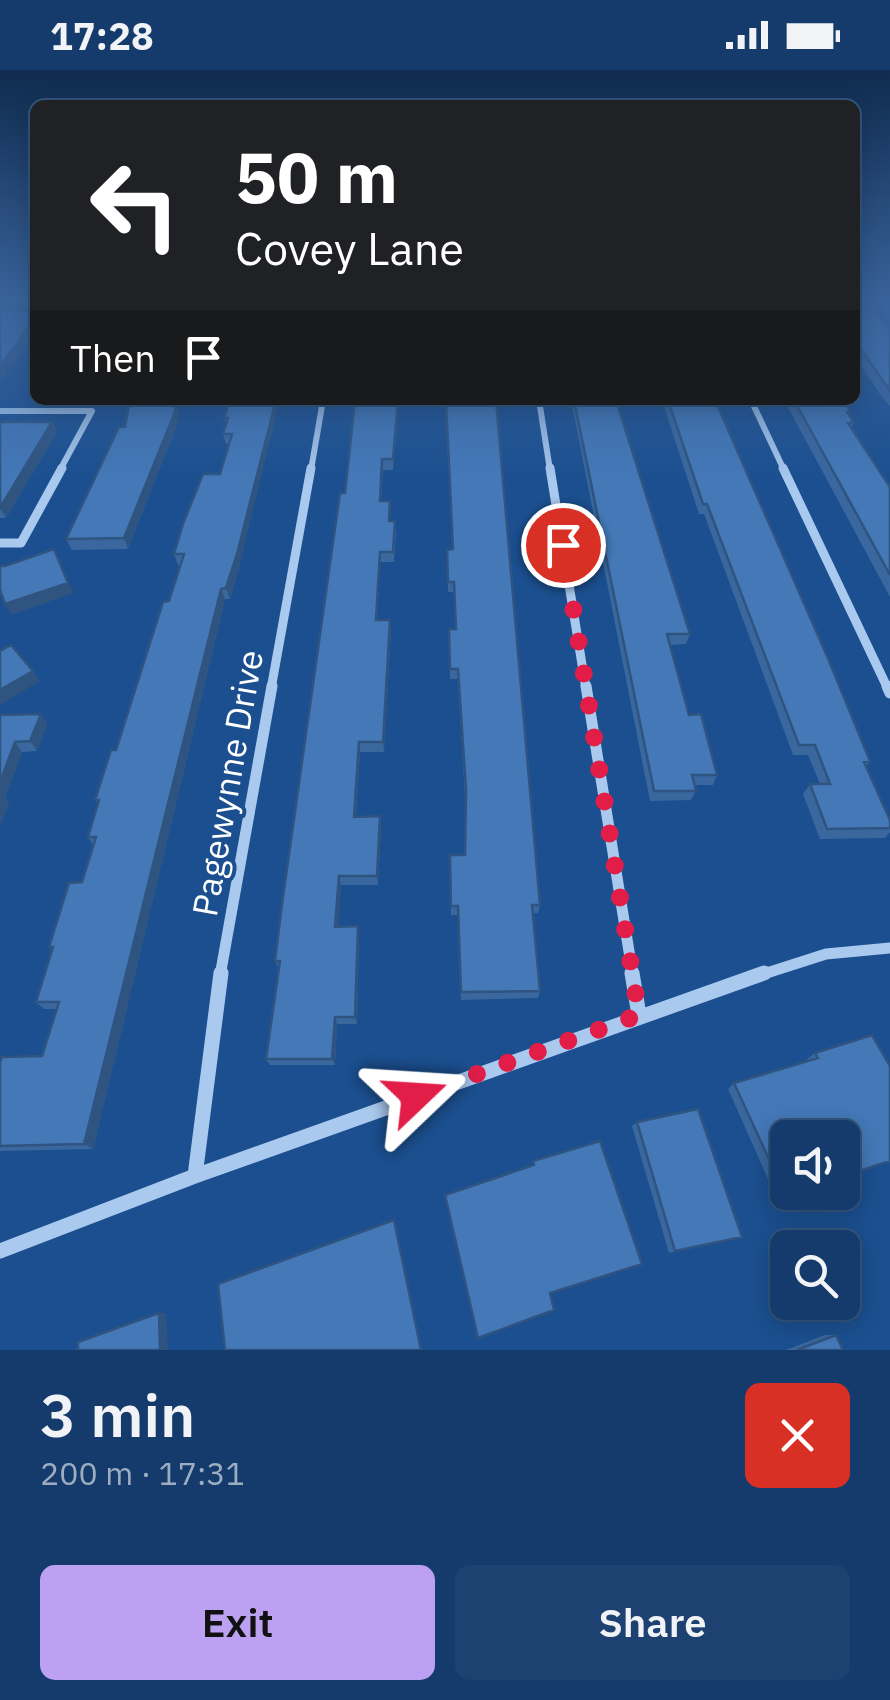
<!DOCTYPE html>
<meta charset="utf-8">
<style>
:root{--surface:#143b6b;--page:#1d4271;--text:#f1f3f6;--muted:#9dadc1;--line:#33557e;--accent:#bca0f2}
body{margin:0;font-family:"IBM Plex Sans",sans-serif;background:var(--page);color:var(--text);height:100vh;display:flex;flex-direction:column;font-size:38px;white-space:nowrap}
*{box-sizing:border-box;margin:0}
p{font-size:32px;color:var(--muted)}
.icon{flex:none;width:55px;height:55px;fill:none;stroke:currentColor;stroke-width:2;stroke-linecap:round;stroke-linejoin:round}
.map{position:relative;height:1280px;overflow:hidden}
.panel{display:flex;flex-direction:column;background:var(--surface);flex:1}
.panel>*{flex:none}
.hud{position:absolute;left:30px;top:30px;width:830px;height:305px;border-radius:15px;box-shadow:0 5px 25px #0003,0 0 0 2px var(--line);background:#202124;color:#fff;overflow:hidden}
.fabs{position:absolute;left:770px;top:1050px;display:grid;gap:20px}
.fabs a{display:grid;place-items:center;width:90px;height:90px;border-radius:15px;background:var(--surface);box-shadow:0 5px 25px #0003,0 0 0 2px var(--line);font-size:50px}
.pin{position:absolute;display:grid;place-items:center;width:85px;height:85px;color:#fff;margin:-42px;border:5px solid #fff;border-radius:50%;box-shadow:0 2px 10px #0007}
.me{position:absolute;width:110px;margin:-55px;rotate:70deg;stroke-linejoin:round;filter:drop-shadow(0 0 8px #0008)}
.turn{display:flex;align-items:center;gap:35px;height:210px;padding:0 40px;font-size:45px}
.turn .icon{width:130px;height:130px;stroke-width:2.5}
.turn b{display:block;font-size:70px;line-height:85px}
.then{display:flex;align-items:center;height:95px;padding:0 40px;background:#0003;gap:20px;font-size:38px}
.round{display:grid;place-items:center;flex:none;width:105px;height:105px;border-radius:15px;background:var(--page)}
.head{display:flex;align-items:center;justify-content:space-between;height:170px;padding:0 40px}
h1{font-size:60px;font-weight:600;line-height:75px}
.button{display:flex;gap:20px;margin-top:auto;padding:20px 40px}
.button a{flex:1;height:115px;border-radius:15px;background:var(--accent);color:#111;font-size:40px;font-weight:600;line-height:115px;text-align:center}
.button a+a{background:var(--page);color:var(--text)}
.status{display:flex;justify-content:space-between;align-items:center;height:70px;padding:0 50px;background:var(--surface);direction:ltr}
.status svg{height:28px;fill:currentColor}
.map>svg:first-child{display:block}
.lines{fill:none;stroke-linecap:round;stroke-linejoin:round}
.minor-far3{stroke:#a9c9ee;stroke-width:6}
.minor-far2{stroke:#a9c9ee;stroke-width:9}
.minor-far1{stroke:#a9c9ee;stroke-width:11}
.minor{stroke:#a9c9ee;stroke-width:15}
.wall{fill:#3a679d}
.shaded-wall{fill:#305480}
.building{fill:#4478b7;stroke:#305480;stroke-width:2.5}
.route{stroke:#e11d48;stroke-width:18;stroke-dasharray:0 32.4}
.labels{text-anchor:middle;dominant-baseline:central;stroke-width:8;stroke-linejoin:round;paint-order:stroke}
.street-label{font-size:35px;fill:#fff;stroke:#1b4f8f}
</style>
<div class="status"><b>17:28</b><svg viewBox="0 0 49 12"><path d="M0 12V9h3v3zM5 12V6h3v6zM10 12V3h3v9zM15 12V0h3v12zM26 1h20v11H26zM47 4h2v5h-2z"/></svg></div>
<div class="map">
<svg width="890" height="1280" viewBox="0 0 890 1280">
<rect width="100%" height="100%" fill="#1b4f8f"/>
<g class="lines">
<path class="minor-far3" d="M 539,330 L 550,400
M 751,330 L 784,400
M 0,341 L 92,341 L 60,400
M 311,400 L 323,330"/>
<path class="minor-far2" d="M 550,398 L 586,619
M 783,398 L 888,619
M 0,473 L 21,473 L 62,398
M 271,619 L 311,398"/>
<path class="minor-far1" d="M 586,616 L 633,906
M 887,616 L 890,623
M 220,906 L 272,616
M 757,906 L 826,884 L 890,878"/>
<path class="minor" d="M 632,903 L 639,945
M 195,1106 L 221,903
M 0,1181 L 195,1106 L 764,903"/>
</g>
<path class="wall" d="M 0,232 L 35,232 L 35,263 L 0,312 L 0,240 L 32,241 L 35,238 L 0,236 Z
M 855,232 L 890,261 L 890,336 L 880,324 L 855,286 Z
M 230,330 L 240,494 L 230,529 L 225,529 L 93,1079 L 0,1081 L 0,992 L 42,986 L 56,939 L 44,939 L 36,932 L 52,880 L 49,877 L 82,812 L 93,775 L 88,767 L 98,734 L 95,730 L 116,680 L 169,531 L 180,495 L 178,495 L 174,484 L 220,404 L 229,374 L 226,374 L 223,364 L 226,355 L 224,348 Z
M 399,330 L 393,400 L 383,400 L 381,431 L 390,431 L 390,451 L 395,451 L 396,462 L 394,492 L 380,492 L 377,550 L 390,550 L 391,560 L 384,682 L 360,682 L 356,747 L 380,746 L 381,756 L 378,815 L 341,815 L 338,857 L 359,864 L 357,954 L 337,954 L 335,995 L 270,995 L 266,989 L 279,899 L 275,891 L 345,423 Z
M 571,330 L 616,330 L 690,564 L 686,574 L 670,575 L 689,645 L 717,705 L 713,715 L 694,715 L 696,721 L 691,730 L 650,731 Z
M 662,330 L 715,330 L 870,691 L 866,697 L 890,750 L 890,762 L 885,768 L 820,769 L 803,724 L 810,714 L 820,714 L 808,685 L 793,685 L 704,444 L 699,444 Z
M 784,330 L 843,330 L 851,342 L 849,346 L 854,353 L 851,357 L 890,417 L 890,527 Z
M 0,352 L 52,352 L 57,362 L 6,448 L 0,448 Z
M 178,352 L 128,479 L 72,480 L 66,469 L 125,357 Z
M 452,479 L 540,835 L 538,843 L 533,843 L 540,921 L 538,928 L 461,930 L 458,845 L 451,845 L 450,785 L 465,785 L 465,729 L 458,609 L 450,609 L 449,559 L 456,559 L 454,522 L 448,522 L 447,480 Z
M 41,644 L 47,654 L 37,681 L 22,682 L 5,728 L 9,733 L 0,756 L 0,645 Z
M 872,965 L 850,1105 L 821,1122 L 780,1136 L 728,1019 L 734,1013 L 808,991 L 807,989 L 815,983 Z
M 637,1052 L 735,1169 L 669,1183 L 632,1056 Z
M 825,1265 L 836,1265 L 843,1280 L 786,1280 Z"/>
<path class="shaded-wall" d="M 35,248 L 35,263 L 0,312 L 0,296 Z
M 176,330 L 180,330 L 178,352 L 128,479 L 124,468 Z
M 276,330 L 280,330 L 240,494 L 230,529 L 226,518 Z
M 398,330 L 399,330 L 393,400 L 393,389 Z
M 52,352 L 57,362 L 6,448 L 0,438 Z
M 380,482 L 380,492 L 377,560 L 376,550 Z
M 59,490 L 74,523 L 11,545 L 5,534 Z
M 221,519 L 225,529 L 93,1079 L 84,1074 Z
M 390,550 L 391,560 L 384,682 L 383,672 Z
M 33,601 L 40,611 L 0,635 L 0,620 Z
M 41,644 L 47,654 L 37,681 L 30,671 Z
M 15,672 L 22,682 L 5,728 L 9,733 L 0,756 L 0,712 Z
M 359,672 L 360,682 L 355,756 L 354,747 Z
M 380,746 L 381,756 L 378,815 L 377,806 Z
M 339,806 L 341,815 L 338,865 L 335,857 Z
M 358,856 L 359,864 L 357,954 L 355,947 Z
M 335,947 L 337,954 L 335,995 L 332,989 Z
M 159,1243 L 166,1243 L 168,1280 L 160,1280 Z"/>
<path class="building" d="M 855,232 L 867,232 L 890,261 L 890,321 L 855,270 Z
M 35,238 L 35,248 L 0,296 L 0,240 L 32,241 Z
M 130,330 L 176,330 L 175,342 L 124,468 L 66,469 L 119,357 L 125,357 Z
M 230,330 L 276,330 L 237,484 L 226,518 L 221,519 L 84,1074 L 0,1076 L 0,992 L 2,987 L 42,986 L 59,932 L 36,932 L 53,877 L 49,877 L 69,813 L 82,812 L 96,767 L 88,767 L 99,730 L 95,730 L 111,680 L 116,680 L 163,532 L 169,531 L 184,484 L 174,484 L 183,454 L 203,404 L 220,404 L 232,364 L 223,364 L 228,348 L 224,348 Z
M 355,330 L 398,330 L 393,389 L 382,389 L 380,431 L 390,431 L 389,451 L 395,451 L 393,482 L 380,482 L 376,550 L 390,550 L 383,672 L 359,672 L 354,747 L 380,746 L 377,806 L 339,806 L 335,857 L 358,856 L 355,947 L 335,947 L 332,989 L 266,989 L 280,891 L 275,891 L 282,834 L 340,423 L 345,423 Z
M 449,330 L 496,330 L 540,835 L 532,835 L 540,921 L 461,922 L 458,836 L 451,836 L 450,785 L 465,785 L 466,720 L 458,599 L 450,599 L 449,559 L 456,559 L 454,512 L 448,512 L 447,480 L 453,479 L 446,332 L 449,332 Z
M 574,330 L 616,330 L 690,564 L 667,564 L 689,645 L 701,644 L 717,705 L 692,705 L 696,721 L 654,721 Z
M 668,330 L 715,330 L 827,586 L 870,691 L 864,692 L 890,750 L 890,758 L 827,759 L 810,714 L 830,714 L 815,675 L 799,675 L 707,434 L 703,434 Z
M 794,330 L 843,330 L 851,342 L 847,342 L 854,353 L 848,353 L 890,417 L 890,505 Z
M 0,352 L 52,352 L 0,438 Z
M 54,479 L 68,513 L 5,534 L 0,520 L 0,496 L 5,496 Z
M 11,575 L 33,601 L 0,620 L 0,581 Z
M 41,644 L 30,671 L 15,672 L 0,712 L 0,645 Z
M 872,965 L 890,996 L 890,1091 L 850,1104 L 854,1111 L 842,1115 L 842,1068 L 788,1068 L 788,1122 L 820,1122 L 789,1133 L 734,1013 L 818,988 L 815,983 Z
M 698,1039 L 742,1167 L 675,1181 L 637,1052 Z
M 600,1071 L 642,1194 L 550,1223 L 554,1240 L 478,1268 L 445,1125 L 534,1095 L 533,1091 Z
M 394,1150 L 421,1280 L 225,1280 L 218,1214 Z
M 159,1243 L 160,1280 L 78,1280 L 78,1272 Z
M 836,1265 L 843,1280 L 797,1280 Z"/>
<linearGradient id="sky" x2="0" y2="1"><stop stop-color="#0f2b4f"/><stop offset="0.56" stop-color="#39639b"/><stop offset="1" stop-color="#39639b" stop-opacity="0"/></linearGradient>
<rect width="890" height="411" fill="url(#sky)"/>
<g class="lines">
<path class="route" d="M 416,1026 L 639,945 L 563,475"/>
</g>
<g class="labels">
<g class="street-label">
<text transform="translate(227 713) rotate(-80)">Pagewynne Drive</text>
</g>
</g>
</svg>
<div class="fabs">
<a><svg class="icon" aria-label="sound" viewBox="0 0 24 24"><path d="M4 9h4l5-4v14l-5-4H4zM17 9q2 3 0 6"/></svg></a>
<a><svg class="icon" aria-label="search" viewBox="0 0 24 24"><circle cx="10" cy="10" r="6"/><path d="M15 15l6 6"/></svg></a>
</div>
<div class="pin" style="left:563px;top:475px;background:#d93025"><svg class="icon" aria-label="arrive" viewBox="0 0 24 24"><path d="M6 21V4h12l-3 4 3 4H6"/></svg></div>
<svg class="me" style="left:416px;top:1026px" viewBox="-20 -20 40 40"><path d="M0-17L14 15 0 8-14 15z" fill="#e11d48" stroke="#fff" stroke-width="4"/></svg>
<div class="hud">
<div class="turn"><svg class="icon" aria-label="left" viewBox="0 0 24 24"><path d="M17 20v-9H6M10 6l-5 5 5 5"/></svg><div><b>50 m</b>Covey Lane</div></div>
<div class="then">Then<svg class="icon" aria-label="arrive" viewBox="0 0 24 24"><path d="M6 21V4h12l-3 4 3 4H6"/></svg></div>
</div>
</div>
<section class="panel">
<div class="head"><div><h1>3 min</h1><p>200 m · 17:31</p></div><a class="round" style="background:#d93025;color:#fff"><svg class="icon" aria-label="close" viewBox="0 0 24 24"><path d="M6 6l12 12M18 6L6 18"/></svg></a></div>
<div class="button"><a>Exit</a><a>Share</a></div>
</section>
